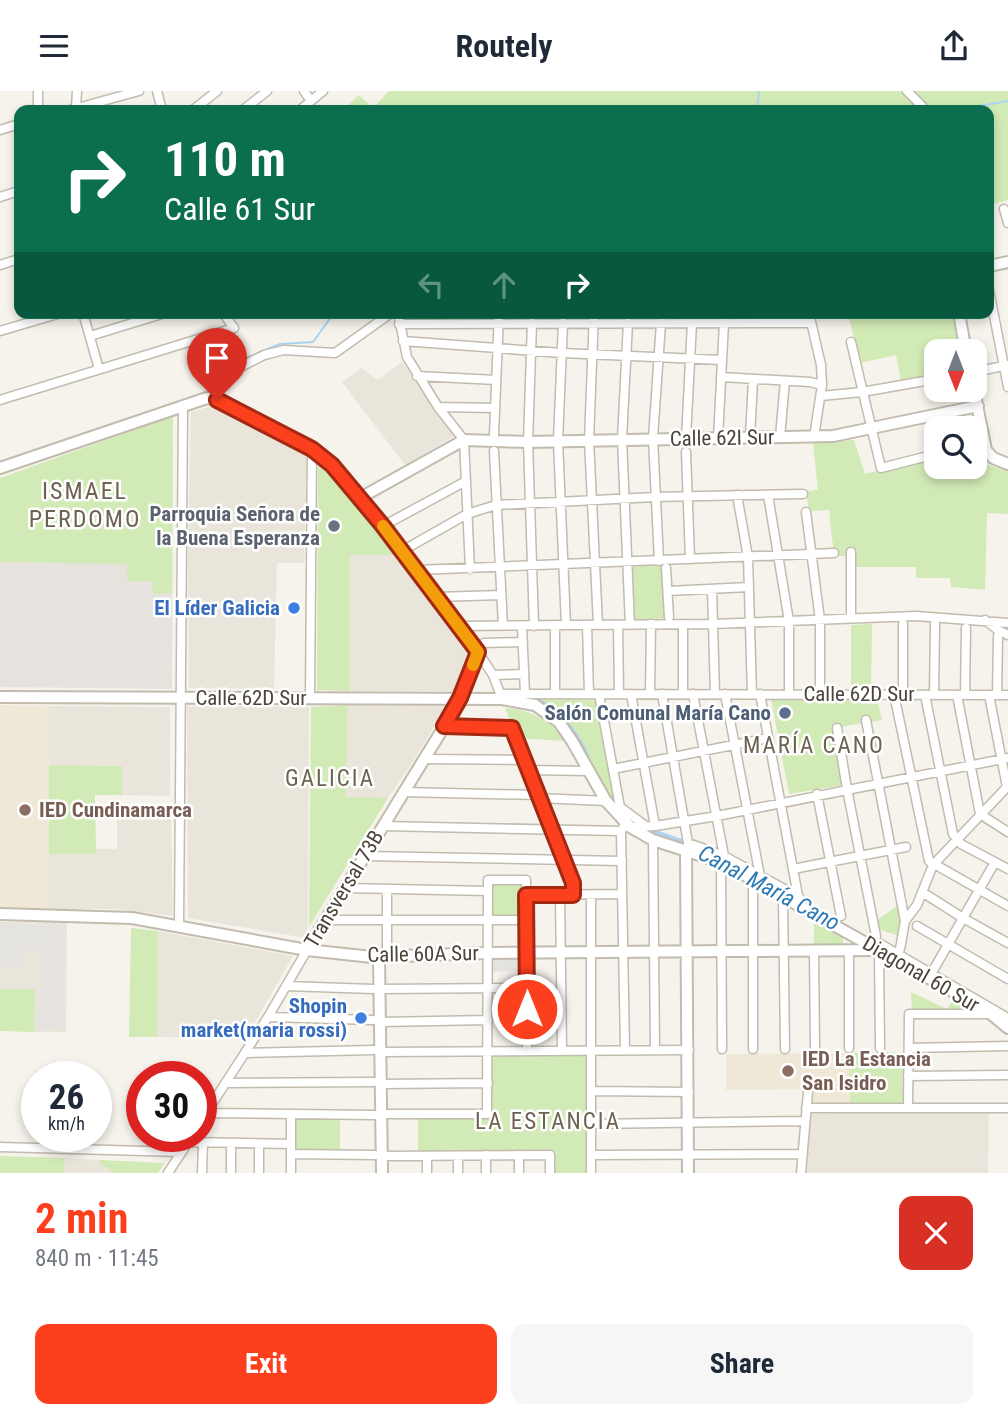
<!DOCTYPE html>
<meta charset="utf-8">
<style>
:root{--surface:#fff;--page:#f6f6f7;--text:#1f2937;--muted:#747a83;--accent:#fc3f1d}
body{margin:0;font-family:"Roboto Condensed",sans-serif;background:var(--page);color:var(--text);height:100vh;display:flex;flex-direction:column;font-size:26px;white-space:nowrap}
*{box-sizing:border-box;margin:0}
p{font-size:23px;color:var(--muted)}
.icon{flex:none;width:38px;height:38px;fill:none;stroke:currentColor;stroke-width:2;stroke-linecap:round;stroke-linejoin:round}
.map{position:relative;height:1082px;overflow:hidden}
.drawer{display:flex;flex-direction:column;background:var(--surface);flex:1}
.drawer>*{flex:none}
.top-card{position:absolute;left:14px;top:14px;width:980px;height:214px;border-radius:14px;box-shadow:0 4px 10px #0003;background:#0b6e4f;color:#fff;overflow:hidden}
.needle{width:46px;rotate:180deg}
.controls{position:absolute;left:924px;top:248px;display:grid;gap:14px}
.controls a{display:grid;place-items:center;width:63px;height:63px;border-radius:14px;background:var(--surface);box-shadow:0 4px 10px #0003;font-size:35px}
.speed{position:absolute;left:21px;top:970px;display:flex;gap:14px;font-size:35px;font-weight:700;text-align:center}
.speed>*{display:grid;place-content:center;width:91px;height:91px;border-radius:50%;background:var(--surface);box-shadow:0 4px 10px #0003;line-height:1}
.speed small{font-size:18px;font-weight:400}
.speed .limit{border:10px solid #d22;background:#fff;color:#111}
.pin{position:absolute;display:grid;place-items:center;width:60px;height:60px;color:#fff;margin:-72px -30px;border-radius:50% 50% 50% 0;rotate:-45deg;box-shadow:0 0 7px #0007}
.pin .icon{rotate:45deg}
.me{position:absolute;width:77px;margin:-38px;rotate:0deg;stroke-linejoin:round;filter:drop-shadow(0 0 5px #0008)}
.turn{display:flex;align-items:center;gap:24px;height:147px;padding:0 35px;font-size:32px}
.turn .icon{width:91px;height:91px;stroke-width:2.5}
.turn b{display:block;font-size:49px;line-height:60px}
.lanes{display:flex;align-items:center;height:66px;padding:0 35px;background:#0003;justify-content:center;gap:35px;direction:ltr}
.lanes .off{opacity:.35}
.round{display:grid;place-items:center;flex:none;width:74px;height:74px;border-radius:14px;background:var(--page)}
.overview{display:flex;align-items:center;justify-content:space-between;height:119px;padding:0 35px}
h1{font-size:42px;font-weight:700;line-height:52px;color:var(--accent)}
.primary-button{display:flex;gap:14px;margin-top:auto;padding:14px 35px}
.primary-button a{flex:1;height:80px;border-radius:14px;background:var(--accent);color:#fff;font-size:28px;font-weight:700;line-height:80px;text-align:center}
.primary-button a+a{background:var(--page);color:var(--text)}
header{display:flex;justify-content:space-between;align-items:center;height:91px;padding:0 35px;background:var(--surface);font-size:32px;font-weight:700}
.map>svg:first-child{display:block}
.residential{fill:#eae5da}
.industrial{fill:#e6e2dd}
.education{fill:#efe8d6}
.green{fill:#d2eab5}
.parking{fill:#e5e3e0}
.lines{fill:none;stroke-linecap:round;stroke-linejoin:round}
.stream{stroke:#a9d4f2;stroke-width:2}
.canal{stroke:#a9d4f2;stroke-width:7}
.minor-casing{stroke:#c2bbae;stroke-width:11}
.tertiary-casing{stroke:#c2bbae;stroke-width:14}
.minor{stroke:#fff;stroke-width:8}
.tertiary{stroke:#fff;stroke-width:10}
.route-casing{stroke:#a42913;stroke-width:18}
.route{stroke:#fc3f1d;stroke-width:12}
.slow{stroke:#f59e0b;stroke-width:12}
.worship-dot{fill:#6b7280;stroke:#fff;stroke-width:2.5}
.shop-dot{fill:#3f7fe0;stroke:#fff;stroke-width:2.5}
.service-dot{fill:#5c6f8a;stroke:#fff;stroke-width:2.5}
.education-dot{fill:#8d6e63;stroke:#fff;stroke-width:2.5}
.labels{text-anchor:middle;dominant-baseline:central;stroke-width:5;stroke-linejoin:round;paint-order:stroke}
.street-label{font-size:21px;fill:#4b4439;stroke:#fff}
.worship-label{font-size:21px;font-weight:bold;fill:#5b616d;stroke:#fff;text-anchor:end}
.shop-label{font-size:21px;font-weight:bold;fill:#366cbe;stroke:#fff;text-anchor:end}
.service-label{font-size:21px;font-weight:bold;fill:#4e5e75;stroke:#fff;text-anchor:end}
.education-label{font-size:21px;font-weight:bold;fill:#785e54;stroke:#fff;text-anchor:start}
.neighbourhood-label{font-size:23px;letter-spacing:2px;fill:#6e6250;stroke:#fff}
.water-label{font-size:23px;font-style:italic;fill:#2e7ab2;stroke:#fff}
.quarter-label{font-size:24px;letter-spacing:2px;fill:#6e6250;stroke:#fff}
</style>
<header><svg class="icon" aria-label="menu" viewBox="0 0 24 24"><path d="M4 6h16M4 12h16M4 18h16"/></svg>Routely<svg class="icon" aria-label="share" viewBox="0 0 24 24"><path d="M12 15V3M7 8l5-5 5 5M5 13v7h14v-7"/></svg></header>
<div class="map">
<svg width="1008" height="1082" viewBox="0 0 1008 1082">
<rect width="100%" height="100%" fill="#f6f3ec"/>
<path class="residential" d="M 402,271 L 454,345 L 405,374 L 342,291 L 361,277 L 378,289 Z
M 215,314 L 303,359 L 307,366 L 304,472 L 277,472 L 274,598 L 189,597 L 188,460 L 191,321 Z
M 350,463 L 397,464 L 469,562 L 456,600 L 350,600 Z
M 348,614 L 447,614 L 412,672 L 388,707 L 346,707 Z
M 49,615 L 170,616 L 170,705 L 122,704 L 122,675 L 49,674 Z
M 187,615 L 309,616 L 308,834 L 306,847 L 188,827 Z
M 171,725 L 173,825 L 117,818 L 49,818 L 49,763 L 95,763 L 96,758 L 117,758 L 117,726 Z
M 0,831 L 67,831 L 66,941 L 34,941 L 34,898 L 0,898 Z
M 158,840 L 293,865 L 246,947 L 157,946 Z
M 989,1022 L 988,1082 L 806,1082 L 810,1023 Z
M 64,1067 L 100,1069 L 100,1073 L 115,1082 L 64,1082 Z"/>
<path class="industrial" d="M 173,356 L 172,598 L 0,596 L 0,387 Z"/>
<path class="education" d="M 0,614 L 49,615 L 49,818 L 0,817 Z
M 849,962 L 850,1013 L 813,1013 L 812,998 L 726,999 L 726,963 Z"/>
<path class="green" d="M 389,0 L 1008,0 L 1008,109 L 989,114 L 989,19 L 342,19 L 359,4 L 373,17 Z
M 848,222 L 955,222 L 961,261 L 936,261 L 936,283 L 901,289 L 896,264 L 860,272 Z
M 173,325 L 172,502 L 153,503 L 152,490 L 127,490 L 127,473 L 0,471 L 0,387 Z
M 854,349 L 865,383 L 936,365 L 936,376 L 975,376 L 975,367 L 987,374 L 1008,380 L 1008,423 L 987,422 L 985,499 L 951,496 L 950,487 L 916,487 L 916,476 L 851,476 L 850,465 L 834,465 L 829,419 L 809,420 L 806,400 L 818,399 L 813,352 Z
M 318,372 L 329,381 L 397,464 L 350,464 L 350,600 L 317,599 Z
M 662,474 L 666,527 L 633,529 L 630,476 Z
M 872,533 L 871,599 L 851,599 L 851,534 Z
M 877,607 L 882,629 L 834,637 L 843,694 L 789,703 L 771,608 Z
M 532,608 L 595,609 L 619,722 L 574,642 L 550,615 Z
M 348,614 L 346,706 L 388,707 L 309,836 L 311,616 Z
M 505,617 C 532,619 550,629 566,650 L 516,647 Z
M 49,674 L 122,675 L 122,704 L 95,704 L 96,763 L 49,763 Z
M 491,791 L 523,792 L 523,826 L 491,825 Z
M 897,815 L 901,831 L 899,845 L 878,838 L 877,829 Z
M 814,829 L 843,845 L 843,853 L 814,853 Z
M 131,837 L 158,840 L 157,946 L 129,946 Z
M 0,898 L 35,898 L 34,941 L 0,940 Z
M 911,901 L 947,918 L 954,907 L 977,921 L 912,921 Z
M 902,961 L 903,1013 L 850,1013 L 849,962 Z
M 586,964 L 586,1082 L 553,1082 L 553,1062 L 418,1061 L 418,1028 L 492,1028 L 492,965 Z
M 294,1026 L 340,1026 L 340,1061 L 293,1060 Z
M 0,1065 L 64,1067 L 64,1082 L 0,1082 Z
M 100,1069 L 165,1072 L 158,1082 L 115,1082 L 100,1073 Z"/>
<path class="parking" d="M 0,834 L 63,835 L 63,938 L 37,938 L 37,897 L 42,896 L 41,860 L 24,860 L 24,876 L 0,875 Z
M 526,866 L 526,880 L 491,881 L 491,867 Z"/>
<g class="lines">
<path class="stream" d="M 757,19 L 759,0
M 957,19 L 1008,10
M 216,279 L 280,253 L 313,251 L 334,222"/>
<path class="canal" d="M 532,608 C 558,619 572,638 585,663
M 625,726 L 646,739 L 691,755"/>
<defs>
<path id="minor" d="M 157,0 L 162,19
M 304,0 L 311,10
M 907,0 L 922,15 L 923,19
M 76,17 L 77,0
M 38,19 L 38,0
M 70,19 L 139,0
M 193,19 L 217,0
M 243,19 L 267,0
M 300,19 L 323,0
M 0,39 L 19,33
M 0,106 L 19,100
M 1004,118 L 1008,132
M 0,174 L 19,168
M 989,199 L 1008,296
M 83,222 L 99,278
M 398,222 L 407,266 L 438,316 L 464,349 L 470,478
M 594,222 L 589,349 L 598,534
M 809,222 L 821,274 L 822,294 L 814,346
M 532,232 L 528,351 L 534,535
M 563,232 L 558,350 L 566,534
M 628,232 L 622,348 L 630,534
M 399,233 L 811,232
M 0,240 L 61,222
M 90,245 L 165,222
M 403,250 L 562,262 L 722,269
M 851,251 L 881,377 L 936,363
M 975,281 L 1008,274
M 417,285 L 496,289
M 721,286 L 810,291 L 822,294
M 821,305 L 862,301 L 936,288
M 213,307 L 231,281 L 264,264 L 284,259 L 335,262 L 391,222
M 0,309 L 234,237 L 223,222
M 438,316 L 495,317
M 494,344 L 499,222
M 750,346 L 753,289
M 780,346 L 785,290
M 686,347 L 692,232
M 718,347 L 724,232
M 494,360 L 503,535
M 686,361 L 690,468
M 737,404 L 748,466 L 752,603
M 768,404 L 789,530 L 789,603
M 806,421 L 820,529 L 820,603
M 383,435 L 466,390
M 402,460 L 467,423 L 496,414 L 655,406 L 803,403
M 851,461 L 851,527
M 659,470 L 653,347 L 661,232
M 666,477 L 669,526
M 417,479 L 834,462
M 712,498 L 715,603
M 668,500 L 749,496
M 437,506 L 501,504
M 985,529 L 998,539 L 1008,544
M 555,534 L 555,603
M 587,534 L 589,603
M 618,534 L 619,603
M 459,535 L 713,533 L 916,525 L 1008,532
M 522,535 L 525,603
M 484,552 L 523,551
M 478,561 L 493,584 L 501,605
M 493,584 L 524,583
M 500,603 L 1008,604
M 599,603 L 620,716 L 647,736
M 631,603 L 655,735
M 650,603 L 651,533
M 662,603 L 688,752 L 724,765 L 799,806
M 683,603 L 683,533
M 693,603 L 724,765
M 725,603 L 760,785
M 760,603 L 799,810
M 894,603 L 929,770 L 1008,815
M 903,603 L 903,533
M 925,604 L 953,743 L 961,753 L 1008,778
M 934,604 L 935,533
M 957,604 L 980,723 L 1008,741
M 965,604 L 966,537
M 989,604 L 1007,696
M 997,604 L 998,545
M 310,607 L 312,358
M 866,629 L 905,830 L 900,858
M 444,635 L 512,637 L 566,770 L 573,791 L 573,804
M 837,637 L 847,698 L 876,845
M 424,668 L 524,669
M 613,678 L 768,647
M 528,679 L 589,680
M 403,701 L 538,704
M 817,703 L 841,825
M 539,707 L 606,710
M 383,735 L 621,740
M 624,735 L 621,740 L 625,959
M 633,736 L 655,735 L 717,725 L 1008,667
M 653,749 L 655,959
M 364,765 L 622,770
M 721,771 L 722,958
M 793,778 L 906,756
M 753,789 L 753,958
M 345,797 L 488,800
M 387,798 L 387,866
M 922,801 L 963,827 L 1008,852
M 526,804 L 622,803
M 560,804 L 562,960
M 591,804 L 591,1082
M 783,806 L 785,958
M 325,829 L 526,829
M 905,830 L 917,814 L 933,774 L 1008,695
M 179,834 L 183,314
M 917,835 L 1008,888
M 877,851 L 1008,927
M 814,859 L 815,957
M 879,859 L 880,957
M 930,885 L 995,771
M 286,895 L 373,898
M 380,898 L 527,897
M 268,926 L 373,929
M 380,931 L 488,929
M 849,957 L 849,859
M 909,957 L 1008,955
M 380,961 L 689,959
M 245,962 L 374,959
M 908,985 L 1008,984
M 226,992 L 374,991
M 381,993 L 488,992
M 592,1000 L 689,1001
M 806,1017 L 1008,1017
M 908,1017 L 909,923 L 990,923
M 207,1022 L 374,1024
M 381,1023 L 487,1023 L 488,789 L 526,789 L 527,960
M 201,1030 L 268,926 L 307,859
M 592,1033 L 805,1030
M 188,1051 L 291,1053
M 259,1053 L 259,1082
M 0,1056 L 181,1061
M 291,1063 L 375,1064
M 519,1064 L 519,1082
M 591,1064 L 803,1063
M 381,1065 L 550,1064 L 550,1082
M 168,1082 L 192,1045
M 202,1082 L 203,1052
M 231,1082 L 231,1052
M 291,1082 L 291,1023
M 427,1082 L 427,1065
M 458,1082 L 458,1065
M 486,1082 L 486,1064
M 801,1082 L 808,1001"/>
<path id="tertiary" d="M 989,175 L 1008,171
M 959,222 L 966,261
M 974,299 L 986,359 L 993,367 L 1008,373
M 0,377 L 207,307 L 225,311 L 312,358 L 332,374 L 383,435 L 478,561 L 450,626 L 307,859
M 360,407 L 464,349 L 528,351 L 833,345 L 978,315
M 0,606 L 502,608 L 535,614 L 559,631 L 572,650 L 606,710 L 630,736 L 653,749 L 721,771 L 950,899 L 991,923 L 1008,937
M 686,758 L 688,1082
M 0,823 L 132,827 L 307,859 L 372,866 L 488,862 L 876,859
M 379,866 L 382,1082"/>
</defs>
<use href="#minor" class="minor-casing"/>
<use href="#tertiary" class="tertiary-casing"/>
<use href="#minor" class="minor"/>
<use href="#tertiary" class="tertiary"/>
</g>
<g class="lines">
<defs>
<path id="route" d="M 217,309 L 312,358 L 332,374 L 383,435 L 478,561 L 460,607 L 444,635 L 512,637 L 573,792 L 573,804 L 526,804 L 527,918"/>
</defs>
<use href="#route" class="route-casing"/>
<use href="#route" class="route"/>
<path class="slow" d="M 383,435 L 478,561 L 473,574"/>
</g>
<circle class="worship-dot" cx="334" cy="435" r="7"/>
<g class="shop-dot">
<circle cx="294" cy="517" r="7"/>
<circle cx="361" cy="927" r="7"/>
</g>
<circle class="service-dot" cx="785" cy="622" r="7"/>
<g class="education-dot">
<circle cx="25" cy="719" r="7"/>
<circle cx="788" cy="980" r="7"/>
</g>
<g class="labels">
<g class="street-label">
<text transform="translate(722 347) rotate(-1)">Calle 62I Sur</text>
<text x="859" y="603">Calle 62D Sur</text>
<text x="251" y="607">Calle 62D Sur</text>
<text transform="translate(344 798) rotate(-59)">Transversal 73B</text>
<text transform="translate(423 863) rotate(-1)">Calle 60A Sur</text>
<text transform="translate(921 883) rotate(30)">Diagonal 60 Sur</text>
</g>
<g class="worship-label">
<text x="320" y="423">Parroquia Señora de<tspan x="320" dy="24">la Buena Esperanza</tspan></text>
</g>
<g class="shop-label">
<text x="280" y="517">El Líder Galicia</text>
<text x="347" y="915">Shopin<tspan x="347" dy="24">market(maria rossi)</tspan></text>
</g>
<g class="service-label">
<text x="771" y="622">Salón Comunal María Cano</text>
</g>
<g class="education-label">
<text x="39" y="719">IED Cundinamarca</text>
<text x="802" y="968">IED La Estancia<tspan x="802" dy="24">San Isidro</tspan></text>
</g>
<g class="neighbourhood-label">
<text x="814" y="654">MARÍA CANO</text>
<text x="330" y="687">GALICIA</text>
<text x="548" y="1030">LA ESTANCIA</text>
</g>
<g class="water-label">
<text transform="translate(769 797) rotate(28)">Canal María Cano</text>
</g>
<g class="quarter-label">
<text x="85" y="400">ISMAEL<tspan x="85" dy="28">PERDOMO</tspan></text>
</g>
</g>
</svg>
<div class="controls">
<a><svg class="needle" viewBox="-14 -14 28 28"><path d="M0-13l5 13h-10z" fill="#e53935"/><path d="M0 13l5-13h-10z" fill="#747a83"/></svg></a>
<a><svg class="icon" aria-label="search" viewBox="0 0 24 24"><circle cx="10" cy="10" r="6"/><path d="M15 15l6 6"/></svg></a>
</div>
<div class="speed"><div>26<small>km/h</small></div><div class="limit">30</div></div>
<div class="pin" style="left:217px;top:309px;background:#d93025"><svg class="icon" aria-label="arrive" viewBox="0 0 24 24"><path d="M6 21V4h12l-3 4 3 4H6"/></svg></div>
<svg class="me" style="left:527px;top:918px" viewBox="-20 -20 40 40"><circle r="17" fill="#fc3f1d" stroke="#fff" stroke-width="3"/><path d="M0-11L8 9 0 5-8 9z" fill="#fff"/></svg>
<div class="top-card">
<div class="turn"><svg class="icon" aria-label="right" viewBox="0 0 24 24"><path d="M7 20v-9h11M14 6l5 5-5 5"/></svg><div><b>110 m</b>Calle 61 Sur</div></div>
<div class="lanes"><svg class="icon off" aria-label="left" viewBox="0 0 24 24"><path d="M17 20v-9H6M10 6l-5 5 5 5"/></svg><svg class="icon off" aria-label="ahead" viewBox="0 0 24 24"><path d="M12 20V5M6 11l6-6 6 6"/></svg><svg class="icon" aria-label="right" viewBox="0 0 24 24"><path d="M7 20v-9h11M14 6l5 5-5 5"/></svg></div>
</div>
</div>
<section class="drawer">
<div class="overview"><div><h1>2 min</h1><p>840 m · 11:45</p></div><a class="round" style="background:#d93025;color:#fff"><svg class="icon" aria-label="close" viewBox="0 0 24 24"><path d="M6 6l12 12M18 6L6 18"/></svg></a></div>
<div class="primary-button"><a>Exit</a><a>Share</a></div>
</section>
